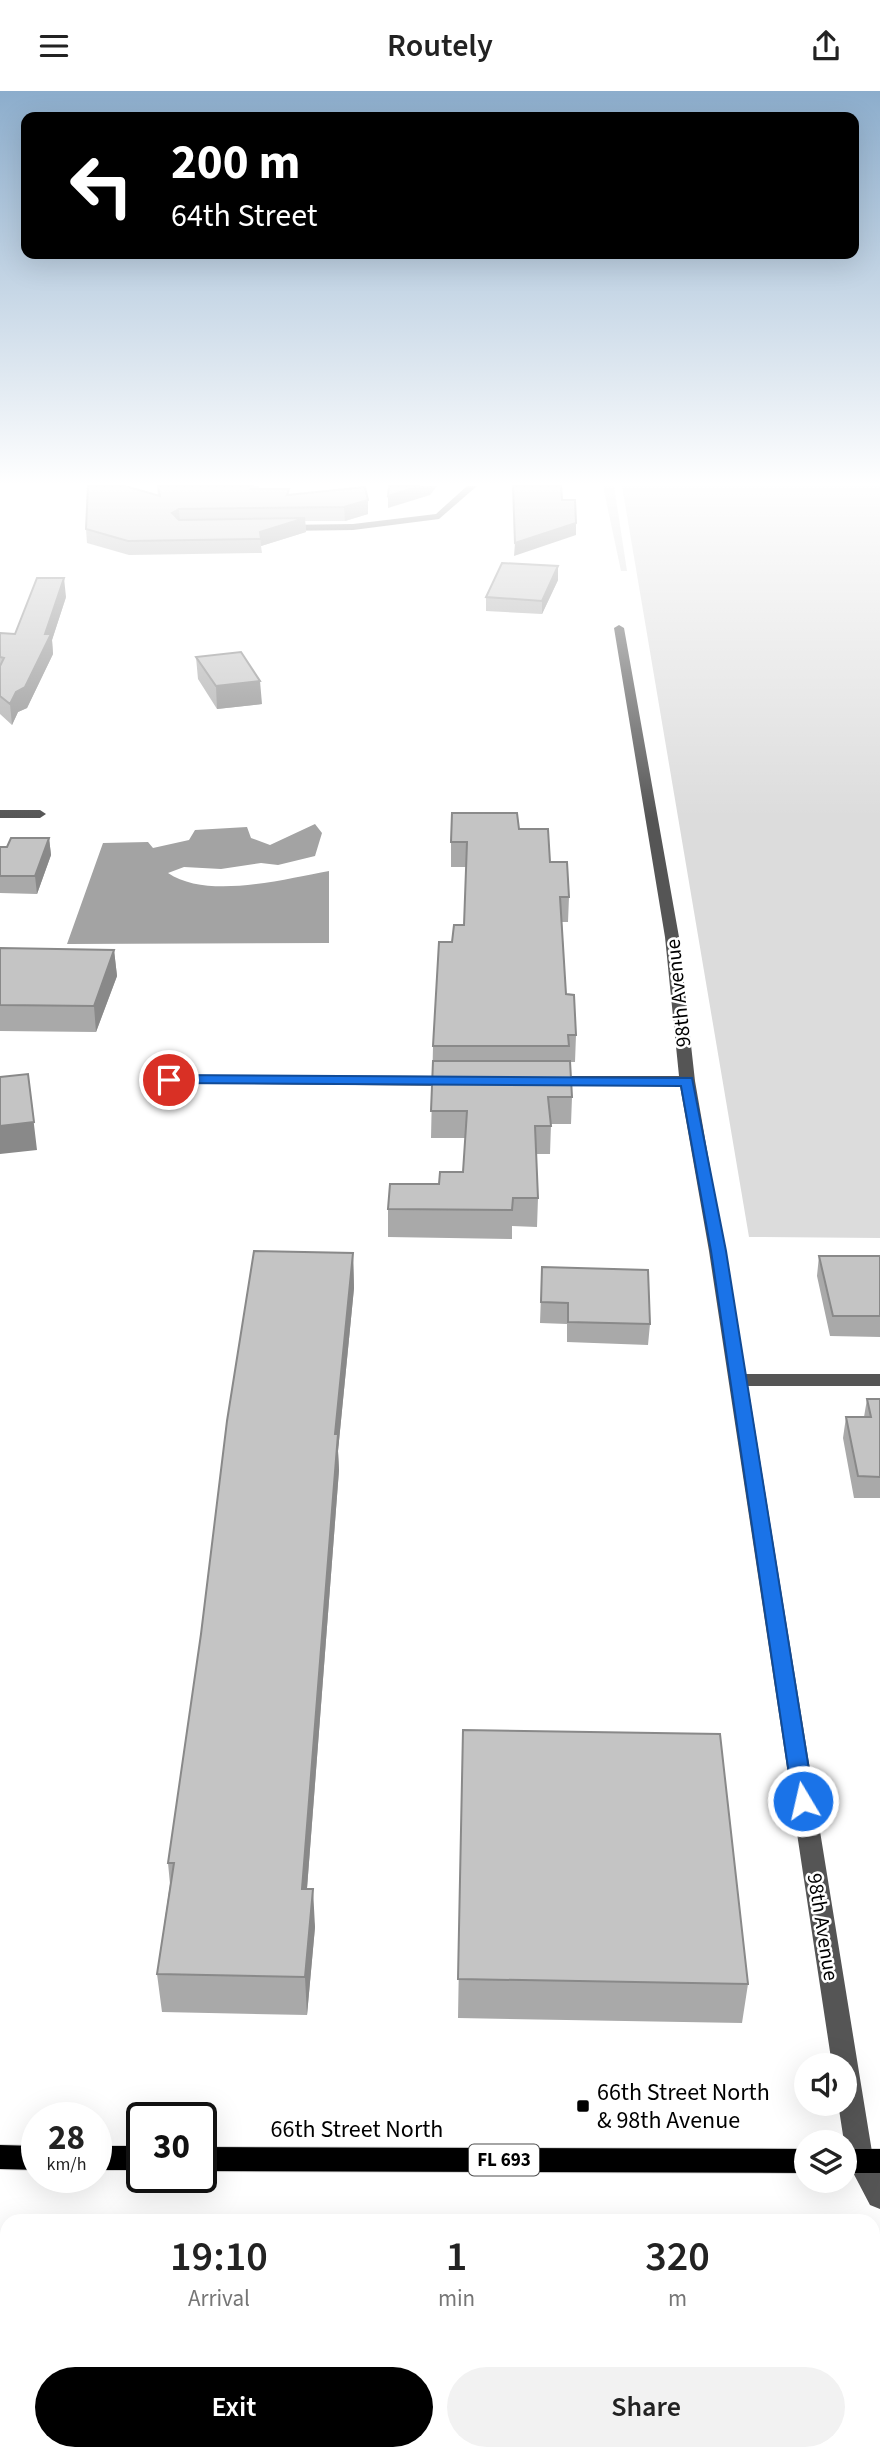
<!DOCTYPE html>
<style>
:root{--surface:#fff;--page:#f2f2f2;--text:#222;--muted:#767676;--accent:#000}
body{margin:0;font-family:"Source Sans 3",sans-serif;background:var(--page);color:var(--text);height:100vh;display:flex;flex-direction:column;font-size:26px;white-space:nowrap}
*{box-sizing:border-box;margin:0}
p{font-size:23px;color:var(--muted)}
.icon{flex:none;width:38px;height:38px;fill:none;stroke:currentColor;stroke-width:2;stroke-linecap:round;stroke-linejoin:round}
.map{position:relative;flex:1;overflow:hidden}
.panel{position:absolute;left:0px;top:2123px;width:880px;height:247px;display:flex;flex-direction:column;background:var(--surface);border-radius:21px 21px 0 0;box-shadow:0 7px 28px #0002}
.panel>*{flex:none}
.hud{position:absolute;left:21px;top:21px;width:838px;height:147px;border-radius:14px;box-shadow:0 7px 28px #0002;background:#000;color:#fff;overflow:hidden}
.tools{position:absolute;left:794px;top:1962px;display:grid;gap:14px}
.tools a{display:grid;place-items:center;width:63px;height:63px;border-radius:50%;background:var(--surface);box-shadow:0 7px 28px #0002;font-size:35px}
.speed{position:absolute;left:21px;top:2011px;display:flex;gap:14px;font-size:35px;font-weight:700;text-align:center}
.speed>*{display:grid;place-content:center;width:91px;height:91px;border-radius:50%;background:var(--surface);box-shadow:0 7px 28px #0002;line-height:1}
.speed small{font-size:18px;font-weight:400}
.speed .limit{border:4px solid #111;border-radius:10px;background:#fff;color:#111}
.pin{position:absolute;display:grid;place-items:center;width:60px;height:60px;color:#fff;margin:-30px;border:4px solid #fff;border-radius:50%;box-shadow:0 2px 7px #0007}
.me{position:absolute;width:77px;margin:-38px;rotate:351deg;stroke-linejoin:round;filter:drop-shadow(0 0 5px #0008)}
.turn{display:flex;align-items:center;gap:24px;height:147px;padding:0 35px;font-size:32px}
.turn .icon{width:91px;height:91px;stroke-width:2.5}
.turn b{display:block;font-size:49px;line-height:60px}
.eta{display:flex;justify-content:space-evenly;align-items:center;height:119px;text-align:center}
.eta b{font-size:42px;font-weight:600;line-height:49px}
.primary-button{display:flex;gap:14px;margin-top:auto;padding:14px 35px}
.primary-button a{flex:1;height:80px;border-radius:42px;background:var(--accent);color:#fff;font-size:28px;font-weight:600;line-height:80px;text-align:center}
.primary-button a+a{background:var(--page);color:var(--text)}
header{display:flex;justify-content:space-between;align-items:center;height:91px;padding:0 35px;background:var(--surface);font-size:32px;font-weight:600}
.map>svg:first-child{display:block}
.green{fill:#dcdcdc}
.water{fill:#a3a3a3}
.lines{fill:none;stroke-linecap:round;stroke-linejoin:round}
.major-casing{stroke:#dbdbdb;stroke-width:2}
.minor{fill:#555;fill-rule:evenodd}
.major{fill:#000;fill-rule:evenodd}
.wall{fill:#a9a9a9}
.shaded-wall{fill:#898989}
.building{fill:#c4c4c4;stroke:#898989;stroke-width:2}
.route{fill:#1a73e8;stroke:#114b97;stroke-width:2}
.poi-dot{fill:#000;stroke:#fff;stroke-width:2.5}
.labels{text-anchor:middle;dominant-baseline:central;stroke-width:5;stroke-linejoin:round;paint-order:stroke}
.shield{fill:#fff;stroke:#4c4c4c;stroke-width:2}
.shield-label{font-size:19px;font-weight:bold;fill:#000}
.street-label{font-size:21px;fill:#000;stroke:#fff}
.near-poi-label{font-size:24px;fill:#000;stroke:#fff;text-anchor:start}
.near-street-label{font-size:24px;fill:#000;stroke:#fff}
</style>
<header><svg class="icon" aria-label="menu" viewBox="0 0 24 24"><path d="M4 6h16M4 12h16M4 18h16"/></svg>Routely<svg class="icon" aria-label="share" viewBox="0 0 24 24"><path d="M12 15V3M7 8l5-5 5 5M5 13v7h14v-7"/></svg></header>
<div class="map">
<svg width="880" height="2368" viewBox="0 0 880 2368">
<rect width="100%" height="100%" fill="#fff"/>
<path class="green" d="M 603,395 L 614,395 L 627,480 L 621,480 Z
M 622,395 L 880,395 L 880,1147 L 749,1146 Z"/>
<path class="water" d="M 315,733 L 322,742 L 315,765 L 278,774 L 261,772 L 221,778 L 184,776 L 168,782 C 208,809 284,788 329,780 L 329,852 L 67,853 L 103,752 L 148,751 L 153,757 L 189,749 L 195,739 L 247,736 L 251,747 L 270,754 Z"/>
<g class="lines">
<defs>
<path id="major" d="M 0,2054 L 37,2055 L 37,2079 L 0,2078 Z
M 96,2055 L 142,2055 L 142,2079 L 96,2079 Z
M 201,2056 L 807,2058 L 807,2082 L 201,2080 Z
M 845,2058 L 880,2058 L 880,2082 L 845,2082 Z
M 0,2166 L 7,2166 L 7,2194 L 0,2194 Z
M 873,2168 L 880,2168 L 880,2196 L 873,2196 Z"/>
</defs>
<use href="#major" class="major-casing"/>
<path class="minor" d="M 467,395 L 477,395 L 439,428 L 353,439 L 282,440 L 277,437 L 282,434 L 353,433 L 436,423 Z
M 619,534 L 624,537 L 679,846 L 695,990 L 746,1283 L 880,1283 L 880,1295 L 748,1295 L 858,1975 L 873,2067 L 880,2079 L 880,2118 L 870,2114 L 847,2070 L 838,2012 L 845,2012 L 845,1974 L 832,1974 L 709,1160 L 680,995 L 547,995 L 539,990 L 547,985 L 679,985 L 665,846 L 614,537 Z
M 0,719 L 40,719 L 46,723 L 40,727 L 0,727 Z
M 169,984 L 456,985 L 464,990 L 456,995 L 164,992 L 161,989 L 164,986 Z"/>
<use href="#major" class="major"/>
</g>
<path class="wall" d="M 157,395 L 259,395 L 259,398 L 289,398 L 289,404 L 365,396 L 368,423 L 345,430 L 305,430 L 306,441 L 261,455 L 262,462 L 129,464 L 87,452 L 86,438 L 158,405 Z
M 558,475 L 558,489 L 542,523 L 486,520 L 486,506 Z
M 66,506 L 52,549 L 53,563 L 27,617 L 18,621 L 12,634 L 0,623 L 0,542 L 15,543 Z
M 196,566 L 262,613 L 217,618 L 198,588 Z
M 519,738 L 550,771 L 569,806 L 568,831 L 562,831 L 566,903 L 576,944 L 575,971 L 570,971 L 572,1006 L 571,1033 L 551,1033 L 550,1063 L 536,1063 L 538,1107 L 537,1136 L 512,1135 L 512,1148 L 388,1146 L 388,1118 L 463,1081 L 466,1047 L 431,1047 L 433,955 L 452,851 L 464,834 L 466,776 L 451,776 L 451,751 Z
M 49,747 L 51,764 L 37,803 L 0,802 L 0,756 L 7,756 Z
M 0,857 L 114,859 L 117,885 L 96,941 L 0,940 Z
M 353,1162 L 354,1197 L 338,1360 L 339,1379 L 307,1798 L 315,1836 L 307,1924 L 162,1921 L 157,1883 L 170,1793 L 168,1772 Z
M 819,1165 L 880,1165 L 880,1246 L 830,1245 L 817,1185 Z
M 542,1176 L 650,1233 L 648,1254 L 567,1251 L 567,1233 L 540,1232 Z
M 867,1308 L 880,1308 L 880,1407 L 854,1407 L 843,1347 L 846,1326 L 864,1326 Z
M 463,1639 L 748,1893 L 742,1932 L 458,1927 Z"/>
<path class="shaded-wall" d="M 420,395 L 437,395 L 430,404 L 388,417 L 388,405 Z
M 368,409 L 368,423 L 345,430 L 344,416 Z
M 179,418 L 180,431 L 172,422 Z
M 305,427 L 306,441 L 261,455 L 260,441 Z
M 576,432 L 576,444 L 514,465 L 515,452 Z
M 558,475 L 558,489 L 542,523 L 542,510 Z
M 64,487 L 66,506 L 52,549 L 53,563 L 27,617 L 18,621 L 12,634 L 10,613 L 45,543 Z
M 260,590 L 262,613 L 217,618 L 216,595 Z
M 49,747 L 51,764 L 37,803 L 35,785 Z
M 114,859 L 117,885 L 96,941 L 94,915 Z
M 28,983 L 37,1059 L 0,1063 L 0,1035 Z
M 353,1162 L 354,1197 L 338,1360 L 339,1379 L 304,1836 L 302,1798 L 335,1343 Z
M 313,1798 L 315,1836 L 307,1924 L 305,1886 Z"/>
<path class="building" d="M 88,395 L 125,395 L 160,405 L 158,395 L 253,395 L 251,398 L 289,398 L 287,404 L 365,396 L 368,409 L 344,416 L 179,418 L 172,422 L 179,429 L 305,427 L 260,441 L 261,448 L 128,450 L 86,438 Z
M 389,395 L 420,395 L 388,405 Z
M 513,395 L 561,395 L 562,409 L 575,409 L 576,432 L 515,452 Z
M 502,472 L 558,475 L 542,510 L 486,506 Z
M 37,487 L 64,487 L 45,543 L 51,543 L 25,596 L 16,601 L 10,613 L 0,605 L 0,575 L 4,567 L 0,566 L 0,542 L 15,543 Z
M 241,561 L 260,590 L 216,595 L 196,566 Z
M 452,722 L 517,722 L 519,738 L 548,738 L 550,771 L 567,771 L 569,806 L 560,806 L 566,903 L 574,904 L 576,944 L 568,944 L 569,955 L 433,955 L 439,851 L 452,851 L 454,834 L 464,834 L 467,751 L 451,751 Z
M 11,747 L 49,747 L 35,785 L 0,785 L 0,756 L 7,756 Z
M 0,857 L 114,859 L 94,915 L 0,914 Z
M 433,970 L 570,970 L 572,1006 L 548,1006 L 551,1035 L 535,1035 L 538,1107 L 513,1107 L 512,1119 L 388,1118 L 390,1093 L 439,1093 L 440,1081 L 463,1081 L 467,1020 L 431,1020 Z
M 28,983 L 34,1031 L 0,1035 L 0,986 Z
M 254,1160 L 353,1162 L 335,1343 L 338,1343 L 302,1798 L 313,1798 L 305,1886 L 157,1883 L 174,1772 L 168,1772 L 201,1543 L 227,1330 Z
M 819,1165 L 880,1165 L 880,1225 L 833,1225 Z
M 542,1176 L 648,1179 L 650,1233 L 568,1231 L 568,1212 L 541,1211 Z
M 867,1308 L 880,1308 L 880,1386 L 858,1385 L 846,1326 L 871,1326 Z
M 463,1639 L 720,1643 L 748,1893 L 458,1888 Z
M 205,2362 L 419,2362 L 419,2368 L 204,2368 Z
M 528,2362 L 818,2362 L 819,2368 L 528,2368 Z"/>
<linearGradient id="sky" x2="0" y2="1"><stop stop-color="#8cadcc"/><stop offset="0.54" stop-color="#fff"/><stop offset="1" stop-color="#fff" stop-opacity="0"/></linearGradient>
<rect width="880" height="727" fill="url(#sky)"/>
<path class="route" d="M 169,984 L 692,987 L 726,1160 L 814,1710 L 811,1716 L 803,1719 L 796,1716 L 793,1710 L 711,1160 L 681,995 L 164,992 L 164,986 Z"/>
<rect class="poi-dot" x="576" y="2008" width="14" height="14" rx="3.5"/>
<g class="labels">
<rect class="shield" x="469" y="2053.5" width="70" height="31" rx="5"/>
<g class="shield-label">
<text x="504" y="2069">FL 693</text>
</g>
<g class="street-label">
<text transform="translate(678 902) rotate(-96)">98th Avenue</text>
<text transform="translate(823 1836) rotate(81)">98th Avenue</text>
</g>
<g class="near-poi-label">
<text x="597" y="2001">66th Street North<tspan x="597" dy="28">&amp; 98th Avenue</tspan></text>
</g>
<g class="near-street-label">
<text x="357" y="2038">66th Street North</text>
</g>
</g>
</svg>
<div class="tools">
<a><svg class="icon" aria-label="sound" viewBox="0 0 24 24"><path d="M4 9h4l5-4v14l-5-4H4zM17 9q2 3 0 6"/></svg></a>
<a><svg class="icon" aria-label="layers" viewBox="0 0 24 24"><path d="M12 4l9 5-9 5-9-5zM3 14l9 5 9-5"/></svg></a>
</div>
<div class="speed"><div>28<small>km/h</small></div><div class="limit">30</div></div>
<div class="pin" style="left:169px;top:989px;background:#d93025"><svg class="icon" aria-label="arrive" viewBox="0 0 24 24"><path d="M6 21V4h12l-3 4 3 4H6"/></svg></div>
<svg class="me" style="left:803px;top:1710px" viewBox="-20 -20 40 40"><circle r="17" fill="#1a73e8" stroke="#fff" stroke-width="3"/><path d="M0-11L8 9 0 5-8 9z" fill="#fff"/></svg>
<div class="hud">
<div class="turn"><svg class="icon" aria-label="left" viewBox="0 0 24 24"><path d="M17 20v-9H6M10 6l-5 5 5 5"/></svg><div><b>200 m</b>64th Street</div></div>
</div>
<section class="panel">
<div class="eta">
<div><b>19:10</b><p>Arrival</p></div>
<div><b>1</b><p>min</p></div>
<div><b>320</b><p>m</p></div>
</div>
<div class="primary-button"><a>Exit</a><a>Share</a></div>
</section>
</div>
